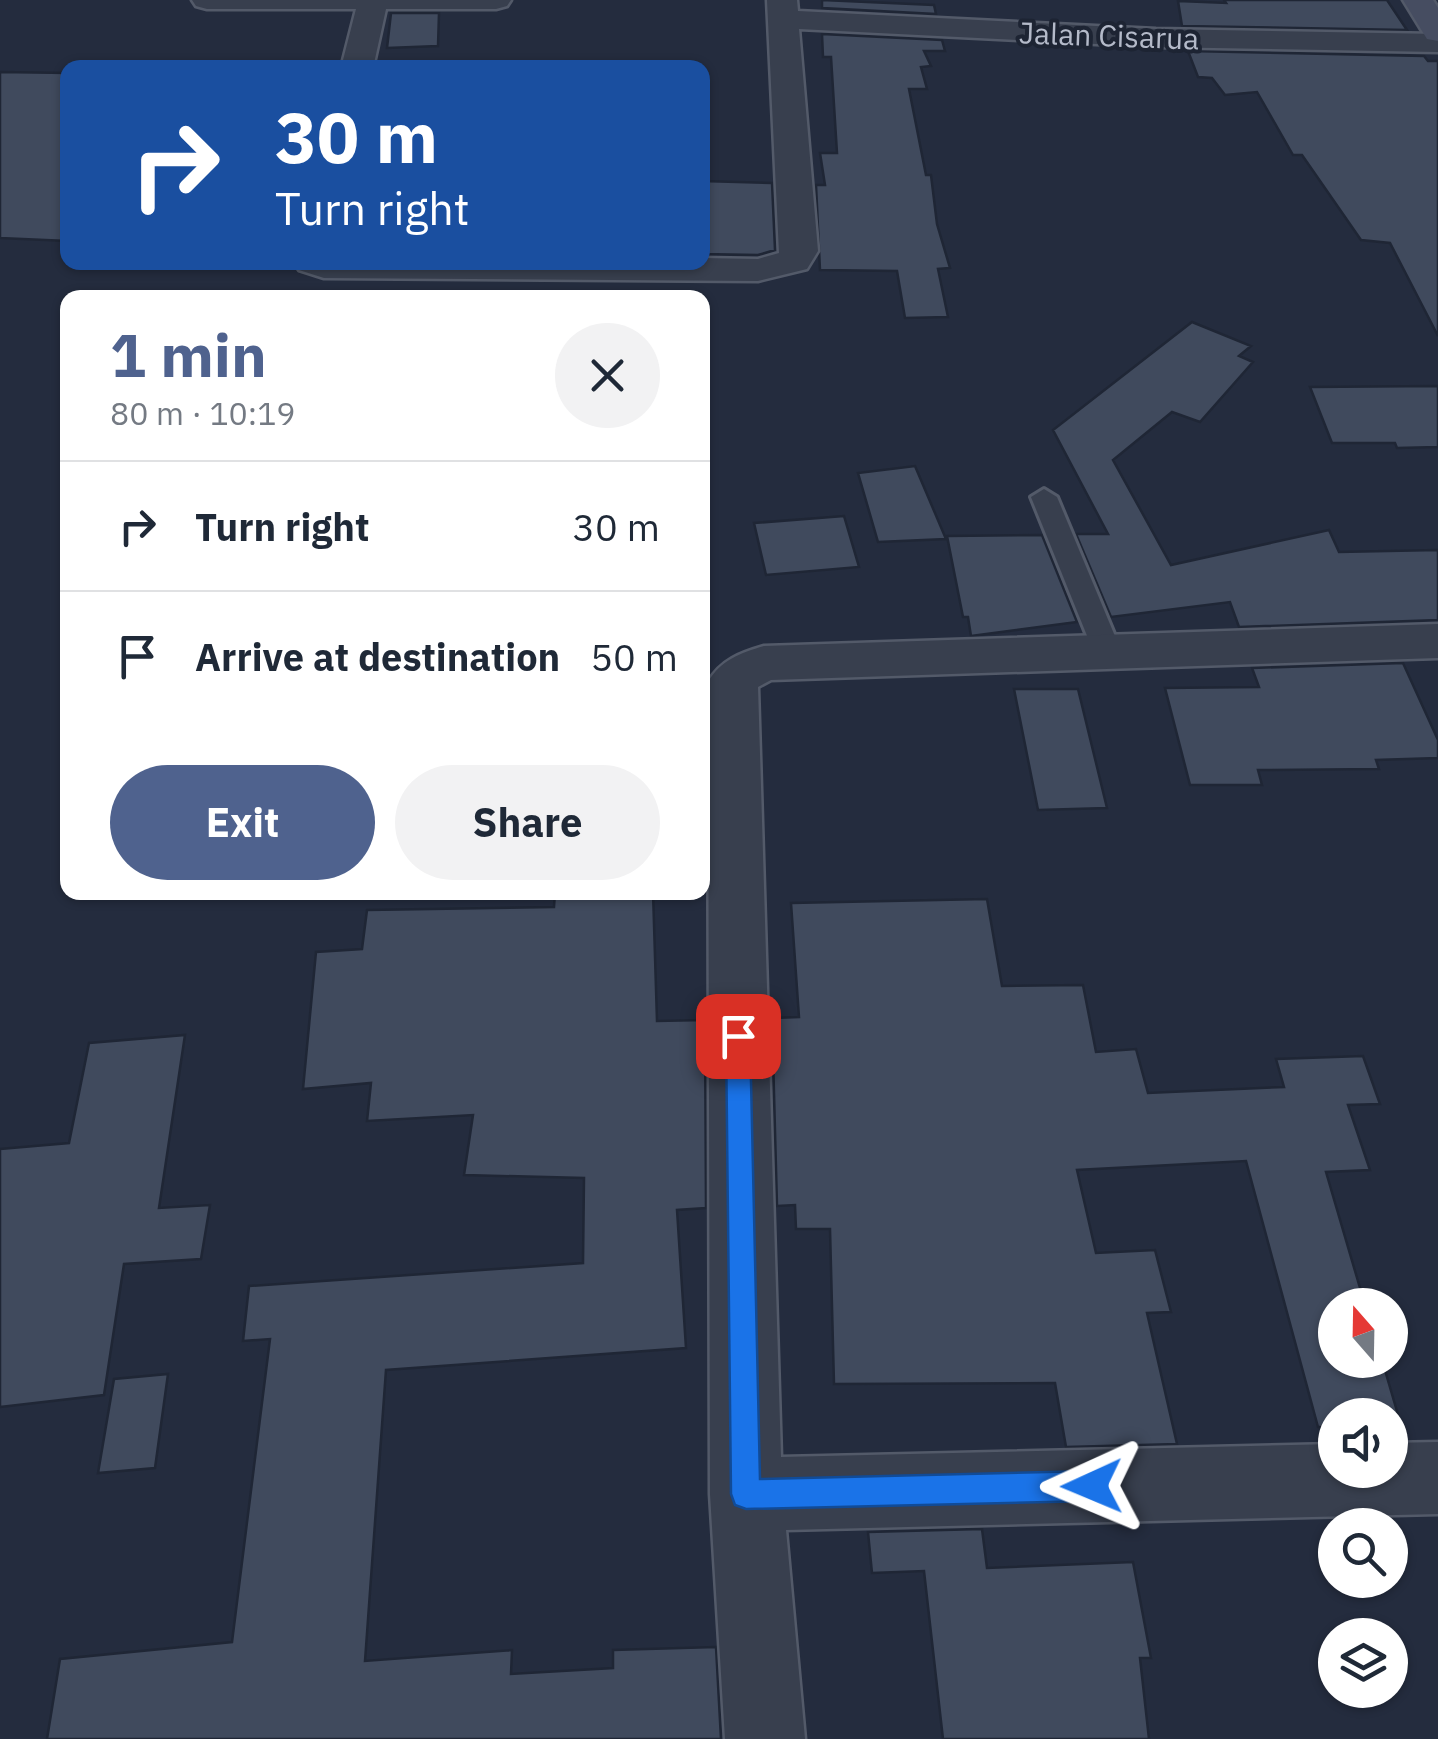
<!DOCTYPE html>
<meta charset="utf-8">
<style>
:root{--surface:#fff;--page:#f2f2f3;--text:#1f2937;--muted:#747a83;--line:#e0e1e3;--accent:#4f628e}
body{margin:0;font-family:"IBM Plex Sans",sans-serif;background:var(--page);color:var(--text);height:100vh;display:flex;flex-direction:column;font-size:38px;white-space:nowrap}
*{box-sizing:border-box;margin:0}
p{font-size:32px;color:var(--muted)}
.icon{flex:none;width:55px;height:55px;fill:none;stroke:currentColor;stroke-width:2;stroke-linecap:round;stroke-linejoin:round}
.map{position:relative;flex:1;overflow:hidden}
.drawer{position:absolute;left:60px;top:290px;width:650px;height:610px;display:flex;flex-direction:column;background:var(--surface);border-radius:20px;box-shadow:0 2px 8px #0004}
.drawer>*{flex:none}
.guide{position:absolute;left:60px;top:60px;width:650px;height:210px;border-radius:20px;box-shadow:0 2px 8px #0004;background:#1a4fa0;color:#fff;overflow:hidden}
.needle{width:65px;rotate:340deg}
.fabs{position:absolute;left:1318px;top:1288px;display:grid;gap:20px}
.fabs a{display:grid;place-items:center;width:90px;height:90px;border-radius:50%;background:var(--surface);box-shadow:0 2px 8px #0004;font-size:50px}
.pin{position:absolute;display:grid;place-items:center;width:85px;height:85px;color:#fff;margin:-42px;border-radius:20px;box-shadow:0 5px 15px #0006}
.me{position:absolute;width:110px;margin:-55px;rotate:269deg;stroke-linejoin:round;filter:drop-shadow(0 0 8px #0008)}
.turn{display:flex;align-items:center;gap:35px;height:210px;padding:0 50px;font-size:45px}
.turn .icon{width:130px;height:130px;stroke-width:2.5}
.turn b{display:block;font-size:70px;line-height:85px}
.round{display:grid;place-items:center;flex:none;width:105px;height:105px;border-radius:52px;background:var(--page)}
.overview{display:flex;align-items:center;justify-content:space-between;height:170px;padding:0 50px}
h1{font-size:60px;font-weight:800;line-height:75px;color:var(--accent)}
.button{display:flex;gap:20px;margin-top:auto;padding:20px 50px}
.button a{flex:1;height:115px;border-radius:60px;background:var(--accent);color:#fff;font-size:40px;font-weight:800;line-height:115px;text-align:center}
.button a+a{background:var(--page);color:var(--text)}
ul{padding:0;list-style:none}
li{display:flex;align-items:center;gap:30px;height:130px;padding:0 50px;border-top:2px solid var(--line)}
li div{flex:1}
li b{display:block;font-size:38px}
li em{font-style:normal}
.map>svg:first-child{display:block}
.building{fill:#404a5d;stroke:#1f2635;stroke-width:2.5}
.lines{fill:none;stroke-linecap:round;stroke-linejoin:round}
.service-casing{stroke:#535a69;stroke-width:6}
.minor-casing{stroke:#535a69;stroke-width:5}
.secondary-casing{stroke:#535a69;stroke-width:5}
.service{fill:#383f4e;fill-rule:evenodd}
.minor{fill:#383f4e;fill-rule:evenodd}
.secondary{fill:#464d61;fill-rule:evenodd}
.route{fill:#1a73e8;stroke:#114b97;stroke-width:2.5}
.labels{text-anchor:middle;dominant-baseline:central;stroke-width:8;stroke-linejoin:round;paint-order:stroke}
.far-street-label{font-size:30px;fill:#b4bac9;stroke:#1d2433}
</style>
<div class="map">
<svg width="1438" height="1739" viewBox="0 0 1438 1739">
<rect width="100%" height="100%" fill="#242c3e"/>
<path class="building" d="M 822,0 L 934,5 L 936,14 L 822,8 Z
M 1224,0 L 1387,0 L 1407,30 L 1182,26 L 1178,1 L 1226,3 Z
M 391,13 L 439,13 L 438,46 L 387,48 Z
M 822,34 L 942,40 L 945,51 L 924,51 L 931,66 L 921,67 L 927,89 L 909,89 L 926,175 L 931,175 L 937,224 L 950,268 L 938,269 L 948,317 L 905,318 L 897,271 L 820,270 L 816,185 L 825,185 L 820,153 L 837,153 L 831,57 L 823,57 Z
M 1188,51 L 1424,56 L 1428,61 L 1438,61 L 1438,336 L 1390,243 L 1361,240 L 1302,155 L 1293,155 L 1257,92 L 1225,95 L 1212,78 L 1198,77 Z
M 0,72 L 68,73 L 68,241 L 0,238 Z
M 702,181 L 772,183 L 775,250 L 758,255 L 702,254 Z
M 1192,322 L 1251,346 L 1239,356 L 1253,362 L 1200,422 L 1172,412 L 1113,460 L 1171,565 L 1329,530 L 1339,552 L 1438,550 L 1438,620 L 1239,627 L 1230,602 L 1111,617 L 1076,534 L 1108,534 L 1053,430 Z
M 1438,386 L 1438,447 L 1397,448 L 1395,443 L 1332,443 L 1310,387 Z
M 915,466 L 946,539 L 878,542 L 858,473 Z
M 844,516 L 859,567 L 766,575 L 754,523 Z
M 1042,535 L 1077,622 L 971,636 L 968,617 L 963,617 L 947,536 Z
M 1403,663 L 1438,740 L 1438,758 L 1376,760 L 1379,769 L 1258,770 L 1262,785 L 1190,785 L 1165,688 L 1259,687 L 1252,668 Z
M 1014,689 L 1078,689 L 1107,808 L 1038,810 Z
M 555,892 L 653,892 L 657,1021 L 705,1020 L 706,1208 L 677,1210 L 686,1348 L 386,1370 L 365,1661 L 512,1650 L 511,1674 L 613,1668 L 613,1650 L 716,1647 L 721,1739 L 47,1739 L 60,1659 L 232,1642 L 270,1339 L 243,1341 L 249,1286 L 583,1263 L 584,1178 L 464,1175 L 473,1115 L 367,1121 L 371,1083 L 303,1089 L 316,952 L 362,949 L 367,910 L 554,907 Z
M 987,899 L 1002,986 L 1083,985 L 1096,1052 L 1136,1049 L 1148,1093 L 1284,1087 L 1276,1059 L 1363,1056 L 1380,1104 L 1348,1105 L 1370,1170 L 1326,1172 L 1365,1305 L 1335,1305 L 1335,1360 L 1382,1360 L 1401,1425 L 1390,1425 L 1390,1415 L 1335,1415 L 1335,1427 L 1318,1427 L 1246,1161 L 1077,1170 L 1096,1253 L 1155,1250 L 1171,1312 L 1147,1313 L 1177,1444 L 1066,1447 L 1055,1383 L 834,1384 L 830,1229 L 796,1229 L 795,1205 L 777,1206 L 772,1018 L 799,1017 L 791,903 Z
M 185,1035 L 159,1208 L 210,1205 L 201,1259 L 124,1264 L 104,1395 L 0,1407 L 0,1149 L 69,1143 L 89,1043 Z
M 168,1374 L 155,1468 L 98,1473 L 114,1379 Z
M 982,1529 L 987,1568 L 1133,1562 L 1151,1658 L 1140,1658 L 1149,1739 L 943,1739 L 924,1571 L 872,1573 L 868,1532 Z"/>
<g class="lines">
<defs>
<path id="service" d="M 1044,489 L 1057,497 L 1122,653 L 1118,660 L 1098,660 L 1094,653 L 1031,497 Z"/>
<path id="minor" d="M 192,0 L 511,0 L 507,6 L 496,9 L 386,9 L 373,68 L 341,68 L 356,9 L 207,9 L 196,6 Z
M 767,0 L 797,0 L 798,11 L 1156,29 L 1438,34 L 1438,52 L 1156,47 L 799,29 L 818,251 L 807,269 L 758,281 L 324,278 L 299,270 L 294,262 L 702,262 L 702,258 L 758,259 L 779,253 Z
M 1438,624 L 1438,658 L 771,680 L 758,687 L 781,1457 L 1335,1444 L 1335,1470 L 1390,1470 L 1390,1443 L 1438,1442 L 1438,1514 L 786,1530 L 805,1739 L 725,1739 L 710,1494 L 708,682 C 721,660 740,653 764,646 Z"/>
<path id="secondary" d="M 1403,0 L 1433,0 L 1438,8 L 1438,41 L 1427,39 Z"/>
</defs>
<use href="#service" class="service-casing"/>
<use href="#minor" class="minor-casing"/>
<use href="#secondary" class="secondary-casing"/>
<use href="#service" class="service"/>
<use href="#minor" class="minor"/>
<use href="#secondary" class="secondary"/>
</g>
<path class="route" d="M 738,1026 L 747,1029 L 750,1036 L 760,1479 L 1092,1471 L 1102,1476 L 1107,1486 L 1102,1497 L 1092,1501 L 746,1509 L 735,1505 L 731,1494 L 726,1036 L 729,1029 Z"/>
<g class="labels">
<g class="far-street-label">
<text transform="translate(1109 35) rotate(2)">Jalan Cisarua</text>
</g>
</g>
</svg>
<div class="fabs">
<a><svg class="needle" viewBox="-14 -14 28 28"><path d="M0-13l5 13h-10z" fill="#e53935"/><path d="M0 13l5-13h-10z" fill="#747a83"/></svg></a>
<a><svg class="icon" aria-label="sound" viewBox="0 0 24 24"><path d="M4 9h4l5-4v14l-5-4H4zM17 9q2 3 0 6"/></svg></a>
<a><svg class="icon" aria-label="search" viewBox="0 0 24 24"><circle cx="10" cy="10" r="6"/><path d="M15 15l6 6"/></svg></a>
<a><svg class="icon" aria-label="layers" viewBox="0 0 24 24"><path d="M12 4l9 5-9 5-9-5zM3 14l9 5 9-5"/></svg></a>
</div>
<div class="pin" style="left:738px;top:1036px;background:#d93025"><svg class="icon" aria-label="arrive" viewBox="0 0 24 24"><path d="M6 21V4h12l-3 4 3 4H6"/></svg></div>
<svg class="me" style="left:1092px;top:1486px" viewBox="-20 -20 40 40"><path d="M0-17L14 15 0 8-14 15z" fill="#1a73e8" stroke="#fff" stroke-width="4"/></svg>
<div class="guide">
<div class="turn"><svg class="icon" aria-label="right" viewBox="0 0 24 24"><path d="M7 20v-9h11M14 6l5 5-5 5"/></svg><div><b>30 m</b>Turn right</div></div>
</div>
<section class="drawer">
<div class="overview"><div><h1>1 min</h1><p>80 m · 10:19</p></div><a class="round"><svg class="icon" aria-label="close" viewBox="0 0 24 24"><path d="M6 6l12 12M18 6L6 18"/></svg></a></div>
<ul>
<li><svg class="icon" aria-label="right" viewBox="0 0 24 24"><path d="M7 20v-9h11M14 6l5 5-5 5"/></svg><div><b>Turn right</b></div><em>30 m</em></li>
<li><svg class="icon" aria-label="arrive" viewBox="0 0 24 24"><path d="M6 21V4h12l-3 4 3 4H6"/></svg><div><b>Arrive at destination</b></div><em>50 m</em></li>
</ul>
<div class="button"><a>Exit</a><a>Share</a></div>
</section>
</div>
